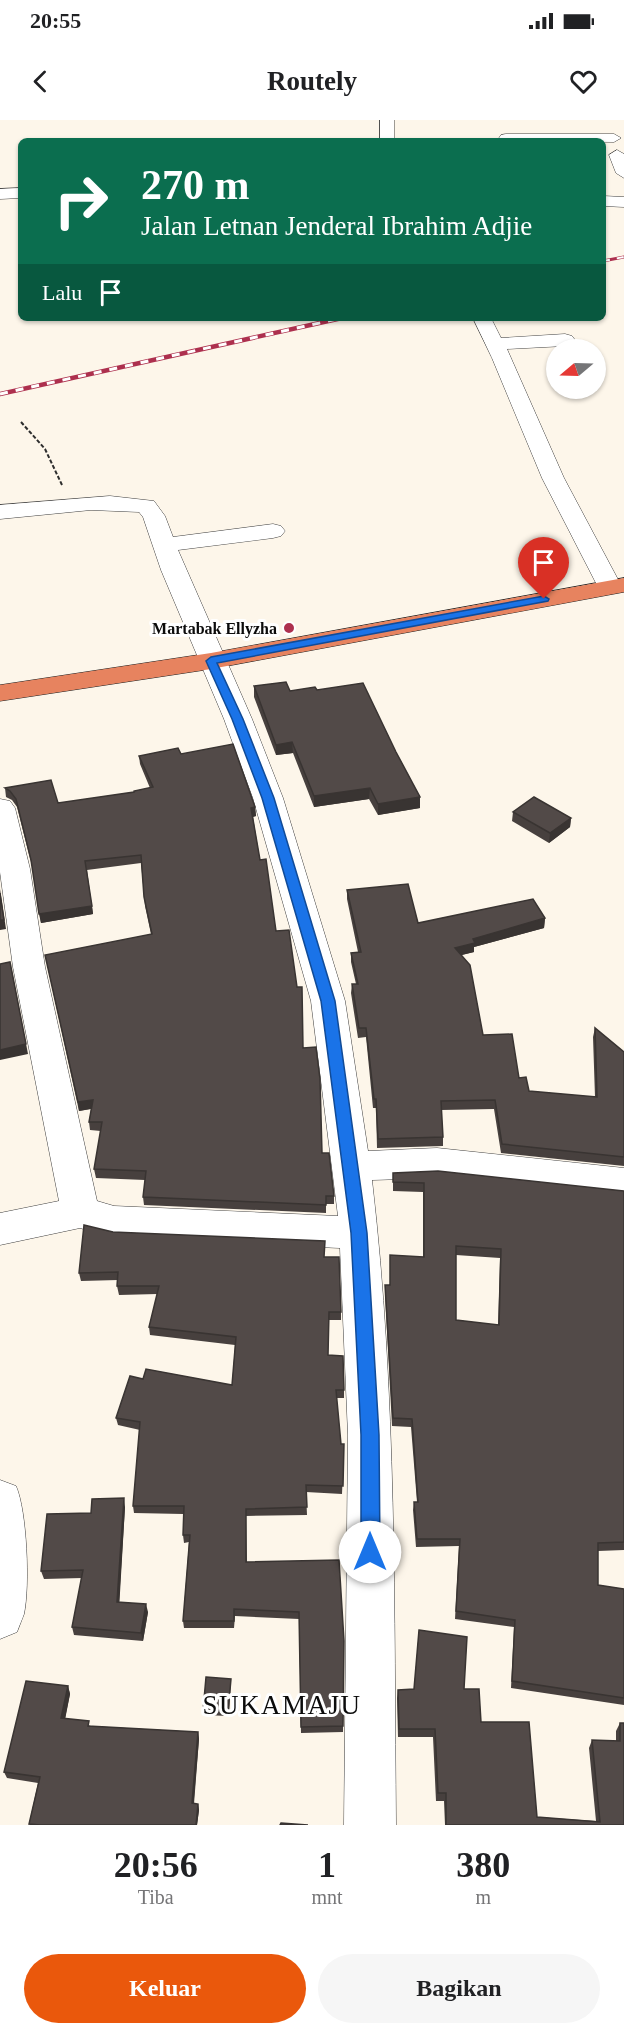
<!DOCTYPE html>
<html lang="id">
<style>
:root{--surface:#fff;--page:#f6f6f6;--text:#202124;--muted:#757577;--accent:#ea580c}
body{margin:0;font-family:Georgia,serif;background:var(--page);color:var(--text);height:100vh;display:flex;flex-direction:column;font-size:22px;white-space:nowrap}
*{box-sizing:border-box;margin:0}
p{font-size:20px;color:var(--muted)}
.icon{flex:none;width:33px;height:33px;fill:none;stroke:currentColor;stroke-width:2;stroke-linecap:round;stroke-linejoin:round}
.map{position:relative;height:1705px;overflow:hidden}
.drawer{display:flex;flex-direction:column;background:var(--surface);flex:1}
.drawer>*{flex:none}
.guide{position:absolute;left:18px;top:18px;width:588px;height:183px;border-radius:9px;box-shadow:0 2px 4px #0004;background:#0b6e4f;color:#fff;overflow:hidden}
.needle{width:39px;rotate:251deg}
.fabs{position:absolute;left:546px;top:219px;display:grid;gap:12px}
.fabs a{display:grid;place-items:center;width:60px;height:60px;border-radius:50%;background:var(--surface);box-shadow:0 2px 4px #0004;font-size:30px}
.pin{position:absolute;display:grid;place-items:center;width:51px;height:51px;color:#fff;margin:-62px -26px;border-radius:50% 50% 50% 0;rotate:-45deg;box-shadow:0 0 6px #0007}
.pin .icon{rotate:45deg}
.me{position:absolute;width:66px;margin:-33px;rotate:0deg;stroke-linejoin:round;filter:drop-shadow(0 0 4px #0008)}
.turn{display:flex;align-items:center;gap:21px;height:126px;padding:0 24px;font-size:27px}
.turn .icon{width:78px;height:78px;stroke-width:2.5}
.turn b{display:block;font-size:42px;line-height:51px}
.then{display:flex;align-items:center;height:57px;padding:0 24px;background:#0003;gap:12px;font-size:22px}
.eta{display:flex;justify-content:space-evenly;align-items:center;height:102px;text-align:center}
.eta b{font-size:36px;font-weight:700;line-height:42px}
.action{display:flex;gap:12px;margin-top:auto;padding:12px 24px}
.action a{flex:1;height:69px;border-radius:36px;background:var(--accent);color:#fff;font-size:24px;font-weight:700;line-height:69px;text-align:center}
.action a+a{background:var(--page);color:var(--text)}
.status{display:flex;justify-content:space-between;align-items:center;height:42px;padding:0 30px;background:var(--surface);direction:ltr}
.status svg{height:16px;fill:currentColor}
header{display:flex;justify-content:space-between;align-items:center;height:78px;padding:0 24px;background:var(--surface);font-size:27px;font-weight:700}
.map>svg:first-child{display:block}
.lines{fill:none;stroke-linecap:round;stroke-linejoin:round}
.minor-casing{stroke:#3e3e3e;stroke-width:1}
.highway-casing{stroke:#1c1c1c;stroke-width:1}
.path{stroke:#2d2d2d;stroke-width:2;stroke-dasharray:4 2;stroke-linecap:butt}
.minor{fill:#fff;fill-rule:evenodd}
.highway{fill:#e7835f;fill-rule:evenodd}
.rail-far1-casing{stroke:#ad304e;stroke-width:3}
.rail-casing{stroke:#ad304e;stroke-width:4.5}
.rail-far1{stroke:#fff;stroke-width:2;stroke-dasharray:7;stroke-linecap:butt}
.rail{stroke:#fff;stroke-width:3;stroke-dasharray:8;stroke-linecap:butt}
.wall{fill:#47403e;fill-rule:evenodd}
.shaded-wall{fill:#393432}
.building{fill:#524a48;stroke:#393432;stroke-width:1.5;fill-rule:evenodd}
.route{fill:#1a73e8;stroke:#114b97;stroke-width:1.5}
.poi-dot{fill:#ad304e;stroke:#fff;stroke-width:2}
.labels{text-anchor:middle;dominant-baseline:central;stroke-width:6;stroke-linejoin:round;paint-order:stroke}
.far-poi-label{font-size:16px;font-weight:bold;fill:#0b0b0b;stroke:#fff;text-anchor:end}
.near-quarter-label{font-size:27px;letter-spacing:1.5px;fill:#0b0b0b;stroke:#fff}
</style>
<div class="status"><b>20:55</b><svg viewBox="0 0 49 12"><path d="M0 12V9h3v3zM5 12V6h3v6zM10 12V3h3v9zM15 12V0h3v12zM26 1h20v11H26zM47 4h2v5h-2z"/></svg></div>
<header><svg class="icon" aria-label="back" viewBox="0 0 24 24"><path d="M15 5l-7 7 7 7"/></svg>Routely<svg class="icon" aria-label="heart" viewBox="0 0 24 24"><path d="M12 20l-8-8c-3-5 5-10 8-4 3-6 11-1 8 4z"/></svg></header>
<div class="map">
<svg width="624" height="1705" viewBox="0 0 624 1705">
<rect width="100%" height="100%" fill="#fdf6ea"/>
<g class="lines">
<defs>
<path id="minor" d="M 380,0 L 394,0 L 394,21 L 380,21 Z
M 506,14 L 614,14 L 621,18 L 614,22 L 501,21 L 499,18 L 501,15 Z
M 617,30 L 624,34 L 624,58 L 616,53 L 609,35 Z
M 21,68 L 21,78 L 0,79 L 0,69 Z
M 603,76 L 624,77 L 624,87 L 603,86 Z
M 473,198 L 491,198 L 501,218 L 565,214 L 572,216 L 575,220 L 572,224 L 565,226 L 507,229 L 564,358 L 622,467 L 619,472 L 610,474 L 601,472 L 598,467 L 542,358 L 492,238 Z
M 110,376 L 154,381 L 165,396 L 173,417 L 273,404 L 281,406 L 285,411 L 281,416 L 273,418 L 178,430 L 252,599 L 283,678 L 345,881 L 368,1031 L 437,1028 L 624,1048 L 624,1078 L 437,1058 L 372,1060 C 397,1274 394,1490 396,1705 L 344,1705 L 348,1315 L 340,1128 L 114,1118 L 80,1108 L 0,1125 L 0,1093 L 59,1081 L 13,847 L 0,752 L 0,679 L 10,681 L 15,688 L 30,749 L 45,847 L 97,1081 L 114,1086 L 338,1096 L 311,881 L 253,678 L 224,599 L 161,450 L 143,397 L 139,392 L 91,390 L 0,399 L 0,385 Z
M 0,1360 L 16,1366 C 27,1391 30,1466 24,1494 C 22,1500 19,1506 17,1512 L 0,1519 Z"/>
<path id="highway" d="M 624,458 L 624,472 L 211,549 L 0,581 L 0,565 L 211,533 Z"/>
</defs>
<use href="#minor" class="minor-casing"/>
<use href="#highway" class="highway-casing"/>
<path class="path" d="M 21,302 L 45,329 L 62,365"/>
<use href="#minor" class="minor"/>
<use href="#highway" class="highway"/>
<defs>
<path id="rail-far1" d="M 603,141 L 624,137"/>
<path id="rail" d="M 0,274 L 342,198"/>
</defs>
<use href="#rail-far1" class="rail-far1-casing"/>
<use href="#rail" class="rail-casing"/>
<use href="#rail-far1" class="rail-far1"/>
<use href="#rail" class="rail"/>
</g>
<path class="wall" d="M 254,566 L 290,571 L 317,570 L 396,632 L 420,677 L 420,688 L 378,695 L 369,679 L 314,687 L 293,633 L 276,635 L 254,577 Z
M 181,634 L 255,687 L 256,696 L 253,697 L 260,740 L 303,928 L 322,1033 L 334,1076 L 334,1084 L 326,1084 L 326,1093 L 144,1085 L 143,1077 L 145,1060 L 96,1058 L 94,1049 L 101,1011 L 90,1010 L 89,1002 L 91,989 L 79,991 L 47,844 L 151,814 L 145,786 L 141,743 L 87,750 L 93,794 L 41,803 L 32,746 L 17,687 L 12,680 L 6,677 L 5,668 L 58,683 L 134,673 L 150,668 L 140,644 L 139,636 Z
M 513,692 L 571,698 L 570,707 L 549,723 L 512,701 Z
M 347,770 L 418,803 L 545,798 L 544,808 L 474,827 L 474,832 L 461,835 L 483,915 L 519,958 L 529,971 L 595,977 L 593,917 L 595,908 L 624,932 L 624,1046 L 501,1033 L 494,989 L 441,990 L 443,1017 L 443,1026 L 377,1028 L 376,988 L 373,988 L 366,917 L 358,918 L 351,873 L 352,864 L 356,864 L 351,842 L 351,833 L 358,832 L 347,779 Z
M 393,1053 L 624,1071 L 624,1430 L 598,1431 L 598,1465 L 624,1469 L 624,1585 L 511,1568 L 514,1507 L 455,1499 L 459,1426 L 416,1427 L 413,1390 L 414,1382 L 417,1382 L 411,1307 L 392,1306 L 385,1174 L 385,1165 L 389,1165 L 423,1137 L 423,1072 L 393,1071 ZM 456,1135 L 500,1138 L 498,1205 L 456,1200 Z
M 113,1112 L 324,1137 L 341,1192 L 341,1200 L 329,1200 L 328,1235 L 344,1270 L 344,1278 L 336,1278 L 341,1324 L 344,1324 L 342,1374 L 306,1372 L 307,1395 L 246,1396 L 247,1442 L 344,1521 L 343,1612 L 301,1613 L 299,1499 L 235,1496 L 234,1508 L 184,1508 L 183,1501 L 189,1422 L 184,1423 L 183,1415 L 183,1394 L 134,1393 L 133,1386 L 140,1310 L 118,1305 L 116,1298 L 143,1259 L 232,1265 L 235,1225 L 150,1215 L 149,1207 L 157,1174 L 119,1175 L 117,1166 L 118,1160 L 81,1161 L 79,1153 Z
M 125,1387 L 119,1482 L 148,1492 L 143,1521 L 74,1515 L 72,1507 L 82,1458 L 44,1459 L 41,1451 L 91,1393 Z
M 419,1510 L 464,1569 L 481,1602 L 537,1697 L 596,1701 L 589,1628 L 592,1620 L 616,1621 L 616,1611 L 620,1603 L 624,1705 L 445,1705 L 444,1681 L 436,1681 L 433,1617 L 398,1617 L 397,1578 L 398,1570 L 414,1569 Z
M 231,1559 L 229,1596 L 203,1595 L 203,1591 Z
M 68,1566 L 70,1574 L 65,1598 L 91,1606 L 198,1612 L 199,1619 L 194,1684 L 198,1684 L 199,1690 L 197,1705 L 30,1705 L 29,1704 L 38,1663 L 7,1658 L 4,1652 Z"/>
<path class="shaded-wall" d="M 292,622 L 293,633 L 276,635 L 276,625 Z
M 370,668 L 369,679 L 314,687 L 314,676 Z
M 420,677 L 420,688 L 378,695 L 378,684 Z
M 255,687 L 256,696 L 251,697 L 251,688 Z
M 571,698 L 570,707 L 549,723 L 550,713 Z
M 0,769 L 6,809 L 0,810 Z
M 92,786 L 93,794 L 41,803 L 39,794 Z
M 545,798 L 544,808 L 474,827 L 474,832 L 454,837 L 455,828 L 473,819 Z
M 12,851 L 28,934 L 0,940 L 0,930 Z
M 93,980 L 95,988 L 79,991 L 78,982 Z
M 124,1378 L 125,1387 L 119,1490 L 117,1482 Z
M 146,1484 L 148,1492 L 143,1521 L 141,1513 Z
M 68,1566 L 70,1574 L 64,1605 L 61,1598 Z
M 198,1612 L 199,1619 L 193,1690 L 192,1683 Z
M 198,1684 L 199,1690 L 197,1705 L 196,1705 Z"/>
<path class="building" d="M 286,562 L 290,571 L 315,567 L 317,570 L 363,563 L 396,632 L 420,677 L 378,684 L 370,668 L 314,676 L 292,622 L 276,625 L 254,566 Z
M 233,624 L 255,687 L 251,688 L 260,740 L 266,739 L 276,811 L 289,810 L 297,867 L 302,867 L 303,928 L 316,927 L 320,959 L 322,1033 L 329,1033 L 334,1076 L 326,1076 L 326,1085 L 143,1077 L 146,1051 L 94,1049 L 102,1002 L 89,1002 L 93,980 L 78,982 L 45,835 L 152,814 L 144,777 L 141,735 L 85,741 L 92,786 L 39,794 L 31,740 L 16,679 L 10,671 L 5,668 L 51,660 L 58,683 L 134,672 L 134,671 L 153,667 L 139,636 L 178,628 L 181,634 Z
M 534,677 L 571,698 L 550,713 L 513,692 Z
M 408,764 L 418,803 L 533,779 L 545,798 L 473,819 L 475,823 L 455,828 L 470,845 L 483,915 L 512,914 L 519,958 L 526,957 L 529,971 L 597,977 L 595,908 L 624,932 L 624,1037 L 502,1024 L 495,980 L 441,981 L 443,1017 L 378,1019 L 376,979 L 374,979 L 366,908 L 359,908 L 352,864 L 358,864 L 351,833 L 361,832 L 347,770 Z
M 0,773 L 4,800 L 0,800 Z
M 10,842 L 26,924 L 0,930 L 0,844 Z
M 438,1051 L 624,1071 L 624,1422 L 598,1423 L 598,1465 L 624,1469 L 624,1578 L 512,1561 L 515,1500 L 456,1491 L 460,1419 L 417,1419 L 414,1382 L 418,1382 L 412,1299 L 393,1298 L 385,1165 L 390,1165 L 390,1135 L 424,1137 L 424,1063 L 393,1062 L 393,1053 ZM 456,1126 L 501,1129 L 499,1205 L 456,1200 Z
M 84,1105 L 113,1112 L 325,1121 L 324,1137 L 339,1137 L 341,1192 L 329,1192 L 328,1235 L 343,1236 L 344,1270 L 336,1270 L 341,1324 L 344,1324 L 343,1366 L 306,1365 L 307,1387 L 246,1389 L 246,1442 L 339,1440 L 344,1521 L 343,1606 L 301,1607 L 299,1492 L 234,1489 L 234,1501 L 183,1501 L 190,1415 L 183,1415 L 184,1386 L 133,1386 L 140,1302 L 116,1298 L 130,1256 L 143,1259 L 146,1249 L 232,1265 L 236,1217 L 149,1207 L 159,1166 L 117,1166 L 118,1152 L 79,1153 Z
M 124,1378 L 117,1482 L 146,1484 L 141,1513 L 72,1507 L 83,1450 L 41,1451 L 47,1394 L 91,1393 L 92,1379 Z
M 419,1510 L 467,1517 L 464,1569 L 479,1569 L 481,1602 L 529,1602 L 537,1697 L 600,1702 L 592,1620 L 620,1621 L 620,1603 L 624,1603 L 624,1705 L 446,1705 L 446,1673 L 438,1673 L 435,1609 L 399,1609 L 398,1570 L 414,1569 Z
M 206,1557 L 231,1559 L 228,1592 L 203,1591 Z
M 26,1561 L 68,1566 L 61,1598 L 89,1601 L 88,1606 L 198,1612 L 192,1683 L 198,1684 L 196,1705 L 40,1705 L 29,1704 L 40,1657 L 4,1652 Z
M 281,1703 L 308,1705 L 280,1705 Z"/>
<path class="route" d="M 544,476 L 549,479 L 548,481 L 217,543 L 243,599 L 274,678 L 335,881 L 367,1113 L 379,1315 L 380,1432 L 377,1439 L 370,1442 L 363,1439 L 361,1432 L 361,1315 L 351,1113 L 321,881 L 262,678 L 232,599 L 206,541 L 211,537 Z"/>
<circle class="poi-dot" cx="289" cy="508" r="6"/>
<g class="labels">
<g class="far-poi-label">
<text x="277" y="508">Martabak Ellyzha</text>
</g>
<g class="near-quarter-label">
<text x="282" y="1585">SUKAMAJU</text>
</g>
</g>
</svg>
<div class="fabs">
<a><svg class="needle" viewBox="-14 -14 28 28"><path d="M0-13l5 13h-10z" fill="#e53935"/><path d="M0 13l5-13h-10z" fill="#757577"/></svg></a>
</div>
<div class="pin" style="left:544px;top:479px;background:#d93025"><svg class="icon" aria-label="arrive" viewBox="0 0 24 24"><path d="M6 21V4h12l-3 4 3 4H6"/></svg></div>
<svg class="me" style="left:370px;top:1432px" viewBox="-20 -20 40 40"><circle r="19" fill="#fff"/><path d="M0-13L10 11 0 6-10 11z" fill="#1a73e8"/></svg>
<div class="guide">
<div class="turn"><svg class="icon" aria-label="right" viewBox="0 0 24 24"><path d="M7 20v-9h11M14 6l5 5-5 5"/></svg><div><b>270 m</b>Jalan Letnan Jenderal Ibrahim Adjie</div></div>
<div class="then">Lalu<svg class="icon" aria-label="arrive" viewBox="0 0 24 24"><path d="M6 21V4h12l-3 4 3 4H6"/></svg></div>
</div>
</div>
<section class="drawer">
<div class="eta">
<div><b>20:56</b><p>Tiba</p></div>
<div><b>1</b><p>mnt</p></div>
<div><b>380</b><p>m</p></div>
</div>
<div class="action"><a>Keluar</a><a>Bagikan</a></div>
</section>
